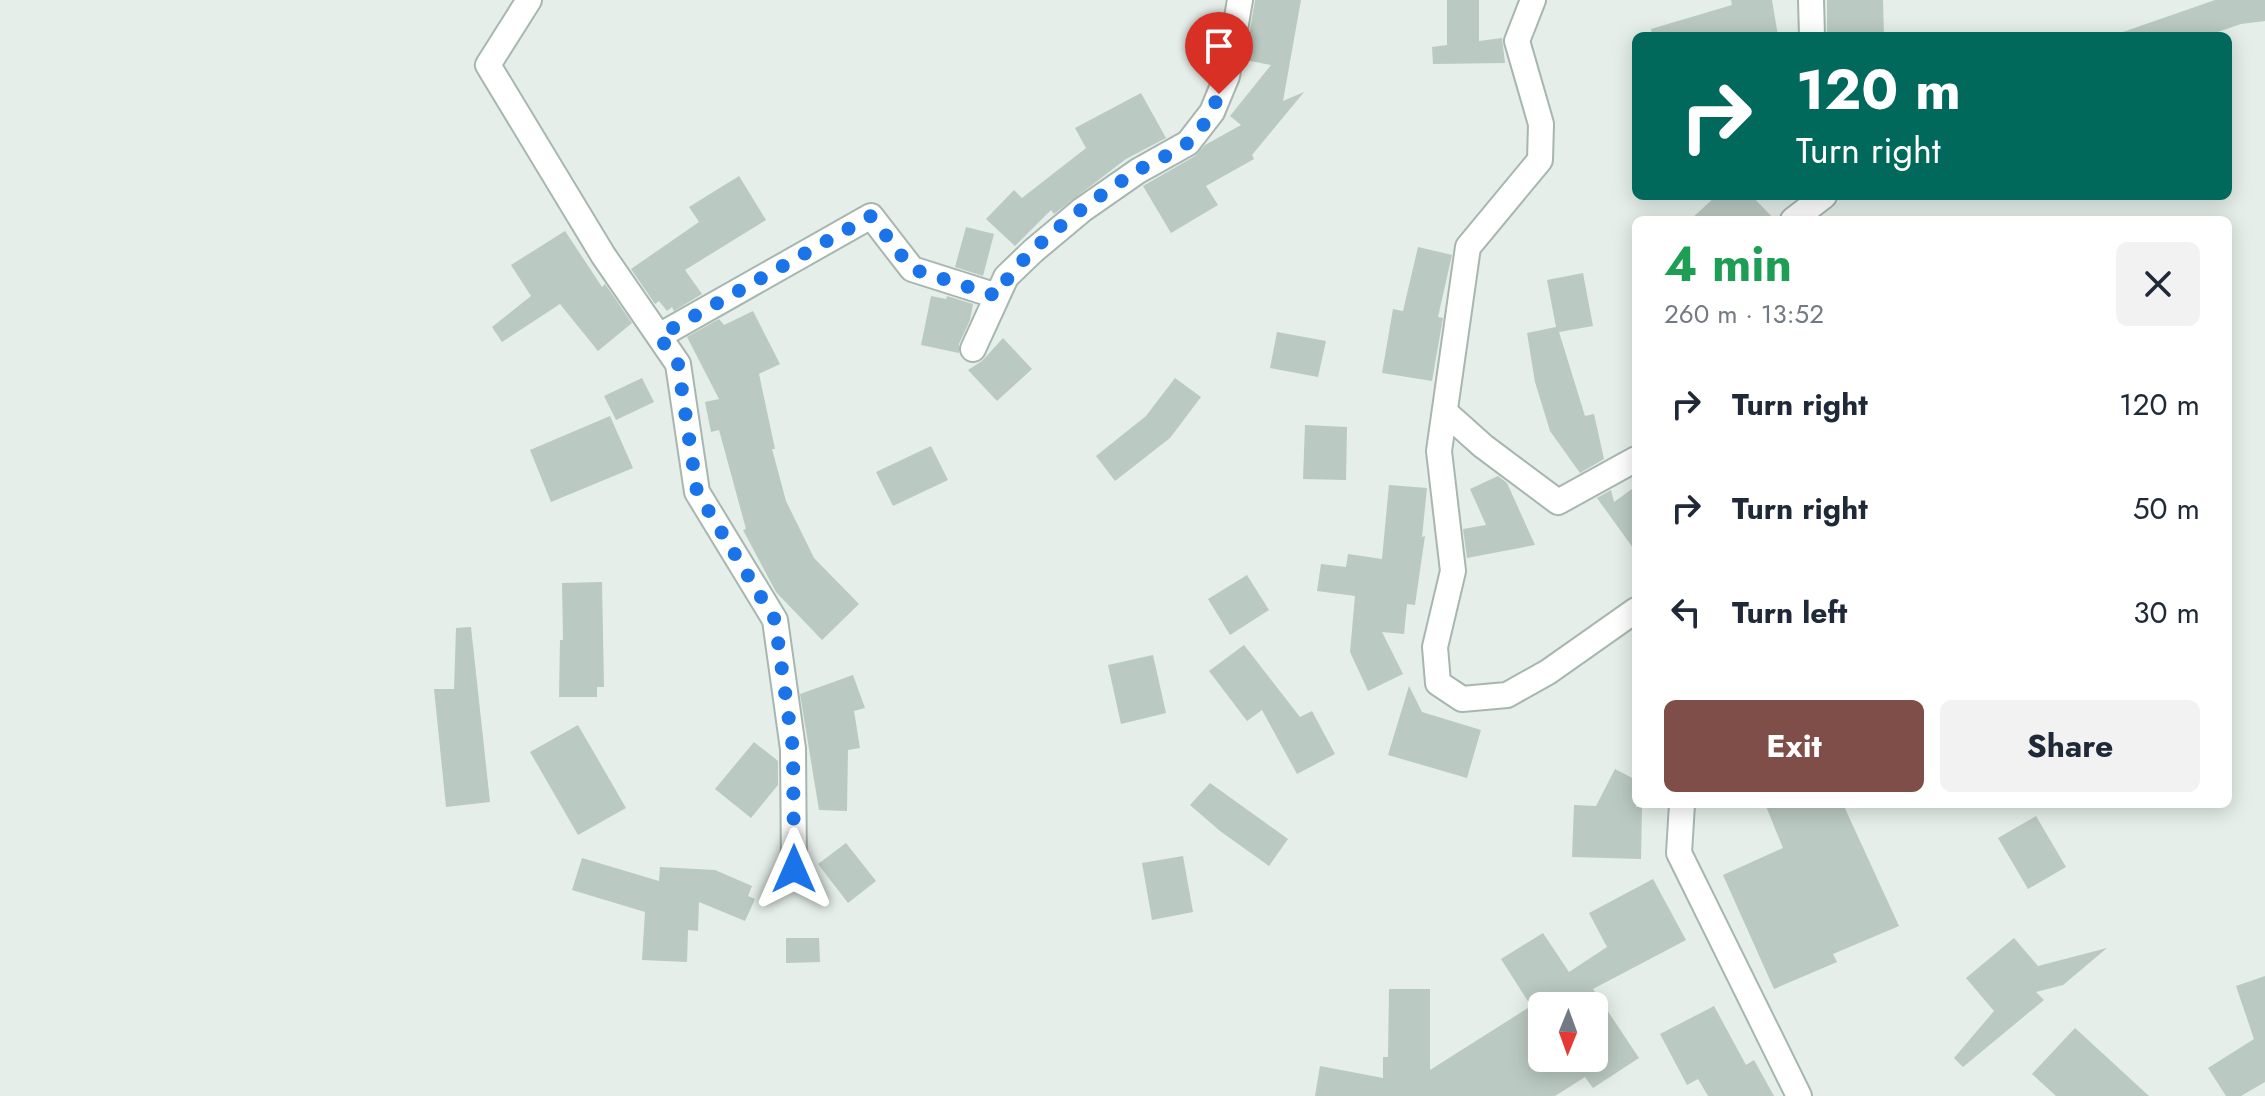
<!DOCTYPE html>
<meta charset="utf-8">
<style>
:root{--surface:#fff;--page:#f2f2f3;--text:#1f2937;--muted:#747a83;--accent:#7f4e48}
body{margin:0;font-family:Jost,sans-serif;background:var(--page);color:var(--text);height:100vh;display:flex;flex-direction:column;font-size:30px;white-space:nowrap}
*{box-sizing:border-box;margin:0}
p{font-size:26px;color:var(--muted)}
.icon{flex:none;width:44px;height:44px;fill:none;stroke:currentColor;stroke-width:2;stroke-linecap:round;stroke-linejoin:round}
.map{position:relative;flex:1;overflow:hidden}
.details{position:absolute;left:1632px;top:216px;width:600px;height:592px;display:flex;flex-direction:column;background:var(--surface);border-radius:12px;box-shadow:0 4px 20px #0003}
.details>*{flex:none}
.guide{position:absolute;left:1632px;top:32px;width:600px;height:168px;border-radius:12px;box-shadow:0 4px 20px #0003;background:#00695c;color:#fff;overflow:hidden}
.needle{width:52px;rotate:181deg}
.fabs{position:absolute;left:1528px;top:992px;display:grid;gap:16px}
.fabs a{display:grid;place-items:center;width:80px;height:80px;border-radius:12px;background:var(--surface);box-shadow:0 4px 20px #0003;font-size:40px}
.pin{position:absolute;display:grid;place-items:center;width:68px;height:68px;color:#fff;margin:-82px -34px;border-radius:50% 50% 50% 0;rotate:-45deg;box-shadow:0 0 8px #0007}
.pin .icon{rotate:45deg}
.me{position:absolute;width:88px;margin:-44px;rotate:0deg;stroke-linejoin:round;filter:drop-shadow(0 0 6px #0008)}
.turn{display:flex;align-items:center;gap:28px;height:168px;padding:0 32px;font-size:36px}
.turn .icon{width:104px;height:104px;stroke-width:2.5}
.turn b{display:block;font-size:56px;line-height:68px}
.round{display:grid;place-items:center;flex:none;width:84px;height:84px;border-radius:12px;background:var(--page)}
.overview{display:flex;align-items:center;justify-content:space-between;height:136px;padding:0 32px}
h1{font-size:48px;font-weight:700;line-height:60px;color:#1e9e55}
.primary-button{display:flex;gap:16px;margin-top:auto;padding:16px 32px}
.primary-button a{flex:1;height:92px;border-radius:12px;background:var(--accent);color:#fff;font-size:32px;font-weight:700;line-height:92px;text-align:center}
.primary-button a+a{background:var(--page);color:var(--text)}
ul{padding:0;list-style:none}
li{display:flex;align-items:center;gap:24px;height:104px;padding:0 32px}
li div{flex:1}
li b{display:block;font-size:30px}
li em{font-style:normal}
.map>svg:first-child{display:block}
.building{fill:#bac9c2;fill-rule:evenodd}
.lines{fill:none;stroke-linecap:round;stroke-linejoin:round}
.minor-casing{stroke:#a7b7b0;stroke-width:28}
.minor{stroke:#fff;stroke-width:24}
.route{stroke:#1a73e8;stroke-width:14;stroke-dasharray:0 25.2}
</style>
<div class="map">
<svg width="2265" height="1096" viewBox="0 0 2265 1096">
<rect width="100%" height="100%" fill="#e5eee9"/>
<path class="building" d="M 1255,0 L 1301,0 L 1283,101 L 1304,92 L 1252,155 L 1254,159 L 1206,186 L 1218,205 L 1171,233 L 1143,186 L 1195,156 L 1205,145 L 1241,125 L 1230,116 L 1271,65 L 1245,60 Z
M 1447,0 L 1479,0 L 1479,41 L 1502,38 L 1505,63 L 1433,64 L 1432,47 L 1447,45 Z
M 1731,0 L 1772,0 L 1778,36 L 1652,36 L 1651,29 L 1732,5 Z
M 1827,0 L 1883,0 L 1884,36 L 1827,36 Z
M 2215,0 L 2265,0 L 2265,21 L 2241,24 L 2206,36 L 2124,36 L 2123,32 Z
M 1141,93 L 1166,138 L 1126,159 L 1054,214 L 1051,210 L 1015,246 L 986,219 L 1014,190 L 1022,198 L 1086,148 L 1075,128 Z
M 739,176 L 766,220 L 685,270 L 702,294 L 674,311 L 672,307 L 667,311 L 659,301 L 655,304 L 631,269 L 699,222 L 689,207 Z
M 1716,196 L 1752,196 L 1775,220 L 1690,220 Z
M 966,227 L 994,234 L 983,276 L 955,267 Z
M 565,231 L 602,287 L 605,284 L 632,323 L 598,351 L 560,304 L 502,342 L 492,327 L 531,296 L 511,265 Z
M 1418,247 L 1452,255 L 1438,317 L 1443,318 L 1432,381 L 1382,373 L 1393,309 L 1403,311 Z
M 1583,273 L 1593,326 L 1559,332 L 1585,416 L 1594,414 L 1604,459 L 1580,473 L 1550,431 L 1535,382 L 1527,333 L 1556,327 L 1547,280 Z
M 931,296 L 946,299 L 947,296 L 973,304 L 970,320 L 959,344 L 959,353 L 921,345 Z
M 753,311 L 780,364 L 759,374 L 775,449 L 772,449 L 786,501 L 814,558 L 859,604 L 822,640 L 776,592 L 743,530 L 746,529 L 719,430 L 711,432 L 705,402 L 719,399 L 687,337 L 719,319 L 724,325 Z
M 1277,332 L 1326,341 L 1318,377 L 1270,368 Z
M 1003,338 L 1032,369 L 997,401 L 968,370 L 982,361 Z
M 642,378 L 654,402 L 616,420 L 604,396 Z
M 1175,378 L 1201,397 L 1170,438 L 1115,481 L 1096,456 L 1146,416 Z
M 610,416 L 633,468 L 551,502 L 530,450 Z
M 1305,425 L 1347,427 L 1346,480 L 1303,479 Z
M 931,446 L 948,480 L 893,506 L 876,472 Z
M 1498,476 L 1507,483 L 1535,545 L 1467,558 L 1463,529 L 1486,525 L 1470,489 Z
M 1389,485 L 1427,488 L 1422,537 L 1425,536 L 1415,605 L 1407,604 L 1404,634 L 1382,632 L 1403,674 L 1368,691 L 1350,652 L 1355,596 L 1317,591 L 1321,564 L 1346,567 L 1348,554 L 1382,559 Z
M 1636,486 L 1636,552 L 1597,498 L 1611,490 L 1614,502 Z
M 1247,575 L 1269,610 L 1230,635 L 1208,599 Z
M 602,582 L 604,687 L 597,687 L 597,697 L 559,697 L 560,640 L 563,640 L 562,583 Z
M 471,627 L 490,802 L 446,807 L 434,689 L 454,689 L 456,628 Z
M 1244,645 L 1300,717 L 1312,711 L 1335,754 L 1297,774 L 1262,710 L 1247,721 L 1209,671 Z
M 1153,655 L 1166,713 L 1121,724 L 1108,665 Z
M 853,675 L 865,708 L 854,711 L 860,748 L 848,750 L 847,811 L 819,810 L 800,694 Z
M 1409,686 L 1422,712 L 1481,730 L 1467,778 L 1388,755 Z
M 578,725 L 626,808 L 578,835 L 530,752 Z
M 754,742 L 778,761 L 778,785 L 751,818 L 715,789 Z
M 1615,769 L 1636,780 L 1636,807 L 1642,807 L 1641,859 L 1572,857 L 1574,805 L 1596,806 Z
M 1210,783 L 1288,839 L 1269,866 L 1220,831 L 1190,805 Z
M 1765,804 L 1843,804 L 1899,926 L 1833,954 L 1837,962 L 1774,989 L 1723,875 L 1783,848 Z
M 2036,816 L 2066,867 L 2028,889 L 1998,838 Z
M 846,843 L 876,881 L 848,903 L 818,864 Z
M 1183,856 L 1193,912 L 1152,920 L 1142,863 Z
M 582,858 L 659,881 L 660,867 L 715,870 L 752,886 L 748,896 L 755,899 L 745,921 L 699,902 L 698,931 L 688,930 L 687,962 L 642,960 L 645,912 L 572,890 Z
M 1653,879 L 1686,940 L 1593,989 L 1639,1058 L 1593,1088 L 1585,1077 L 1555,1096 L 1315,1096 L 1320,1066 L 1383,1078 L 1383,1057 L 1388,1057 L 1389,989 L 1430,989 L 1430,1070 L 1531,1006 L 1501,959 L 1543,933 L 1569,972 L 1607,947 L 1589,913 ZM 1542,1006 L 1594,1006 L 1594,1058 L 1542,1058 Z
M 786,938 L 819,938 L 820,962 L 786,963 Z
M 2014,938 L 2038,966 L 2107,948 L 2063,985 L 2036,992 L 2044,1000 L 1963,1067 L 1954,1058 L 1994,1011 L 1966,978 Z
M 2265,976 L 2265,1082 L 2241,1096 L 2226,1096 L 2208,1068 L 2254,1039 L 2236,986 Z
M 1714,1006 L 1746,1065 L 1754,1060 L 1774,1096 L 1708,1096 L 1698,1079 L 1687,1085 L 1660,1034 Z
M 2075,1028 L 2149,1096 L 2056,1096 L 2032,1074 Z"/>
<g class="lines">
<defs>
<path id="minor" d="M 529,0 L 488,65 L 603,255 L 678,364 L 697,492 L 775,620 L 793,749 L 794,869
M 1533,0 L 1517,41 L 1541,124 L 1540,160 L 1468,247 L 1439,451 L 1453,571 L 1435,647 L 1438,683 L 1462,699 L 1507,695 L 1548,672 L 1636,610
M 1811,0 L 1812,36
M 1793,220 L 1824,196
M 659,336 L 871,216 L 912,269 L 997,296
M 973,349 L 1006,277 L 1033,251 L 1082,210 L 1138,171 L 1188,143 L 1212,112 L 1227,76 L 1240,0
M 1445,412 L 1483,446 L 1558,502 L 1636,459
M 1682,804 L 1679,853 L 1799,1096"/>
</defs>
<use href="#minor" class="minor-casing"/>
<use href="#minor" class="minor"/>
</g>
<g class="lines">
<path class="route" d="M 794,869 L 793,749 L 775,620 L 697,492 L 678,364 L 659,336 L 871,216 L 912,269 L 997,296 C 1019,251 1095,198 1137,171 C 1153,161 1171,155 1186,144 C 1201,134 1212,111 1219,94"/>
</g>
</svg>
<div class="fabs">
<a><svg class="needle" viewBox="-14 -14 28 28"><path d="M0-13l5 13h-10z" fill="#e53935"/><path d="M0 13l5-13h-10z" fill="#747a83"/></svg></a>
</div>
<div class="pin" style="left:1219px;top:94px;background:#d93025"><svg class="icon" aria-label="arrive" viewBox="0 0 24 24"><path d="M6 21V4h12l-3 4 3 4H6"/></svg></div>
<svg class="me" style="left:794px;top:869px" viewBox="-20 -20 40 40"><path d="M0-17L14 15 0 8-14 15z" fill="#1a73e8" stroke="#fff" stroke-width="4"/></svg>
<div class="guide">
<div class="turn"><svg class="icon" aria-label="right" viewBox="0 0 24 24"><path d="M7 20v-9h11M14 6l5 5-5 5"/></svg><div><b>120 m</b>Turn right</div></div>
</div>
<section class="details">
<div class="overview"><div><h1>4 min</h1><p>260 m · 13:52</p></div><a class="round"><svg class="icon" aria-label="close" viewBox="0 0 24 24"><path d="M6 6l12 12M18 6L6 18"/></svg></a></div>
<ul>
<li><svg class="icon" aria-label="right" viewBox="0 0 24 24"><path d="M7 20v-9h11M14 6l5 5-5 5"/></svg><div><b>Turn right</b></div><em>120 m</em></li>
<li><svg class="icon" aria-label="right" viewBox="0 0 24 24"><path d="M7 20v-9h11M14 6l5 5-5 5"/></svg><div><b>Turn right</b></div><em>50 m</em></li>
<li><svg class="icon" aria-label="left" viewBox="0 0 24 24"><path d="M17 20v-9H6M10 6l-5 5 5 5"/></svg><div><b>Turn left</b></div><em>30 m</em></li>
</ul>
<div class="primary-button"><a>Exit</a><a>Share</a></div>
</section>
</div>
